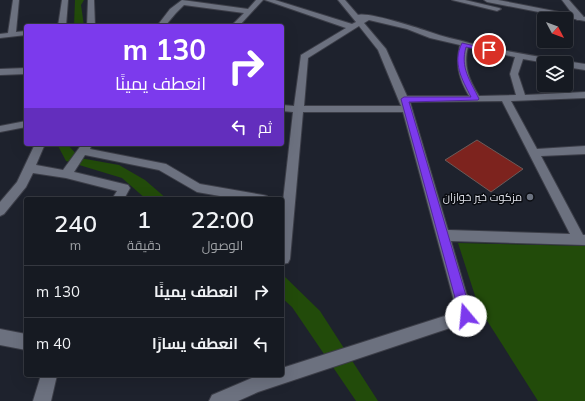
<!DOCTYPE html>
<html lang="ar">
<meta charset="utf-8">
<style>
:root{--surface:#161a22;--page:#1f232a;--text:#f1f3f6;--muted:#9ea1a5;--line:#353840}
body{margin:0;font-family:Mulish,Cairo,sans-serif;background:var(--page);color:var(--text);direction:rtl;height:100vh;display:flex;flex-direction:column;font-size:15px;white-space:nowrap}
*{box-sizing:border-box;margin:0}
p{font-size:13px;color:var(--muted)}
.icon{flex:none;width:22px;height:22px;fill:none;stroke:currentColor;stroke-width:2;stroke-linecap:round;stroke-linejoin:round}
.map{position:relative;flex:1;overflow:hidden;direction:ltr}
.details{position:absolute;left:24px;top:197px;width:260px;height:180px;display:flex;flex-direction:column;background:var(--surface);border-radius:4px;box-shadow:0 4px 16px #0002,0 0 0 1px var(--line);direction:rtl}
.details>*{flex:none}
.guide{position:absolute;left:24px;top:24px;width:260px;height:122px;border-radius:4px;box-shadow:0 4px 16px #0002,0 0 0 1px var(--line);direction:rtl;background:#7c3aed;color:#fff;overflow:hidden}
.needle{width:26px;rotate:131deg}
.fabs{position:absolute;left:537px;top:12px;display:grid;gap:8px}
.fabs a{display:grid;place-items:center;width:36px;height:36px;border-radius:4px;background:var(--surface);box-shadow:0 4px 16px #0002,0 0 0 1px var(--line);font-size:20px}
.pin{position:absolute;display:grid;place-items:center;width:34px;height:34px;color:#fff;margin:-17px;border:2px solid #fff;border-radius:50%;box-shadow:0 1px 4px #0007}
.me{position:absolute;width:44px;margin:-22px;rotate:343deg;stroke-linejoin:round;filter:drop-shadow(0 0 3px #0008)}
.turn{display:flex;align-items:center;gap:14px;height:84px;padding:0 12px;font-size:18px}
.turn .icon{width:52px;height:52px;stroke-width:2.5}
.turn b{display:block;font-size:28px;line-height:34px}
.then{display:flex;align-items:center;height:38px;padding:0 12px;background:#0003;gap:8px;font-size:15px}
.eta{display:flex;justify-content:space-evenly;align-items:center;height:68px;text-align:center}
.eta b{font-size:24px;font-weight:600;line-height:28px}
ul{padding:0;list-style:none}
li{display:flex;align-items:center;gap:12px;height:52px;padding:0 12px;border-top:1px solid var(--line)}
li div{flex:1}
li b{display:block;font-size:15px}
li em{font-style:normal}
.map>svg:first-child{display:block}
.green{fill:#224b0a}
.building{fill:#7d231e;stroke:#6b5b59}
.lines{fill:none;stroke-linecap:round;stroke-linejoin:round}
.street-casing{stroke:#3c3e48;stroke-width:2}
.secondary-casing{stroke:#3c3e48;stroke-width:2}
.street{fill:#6c717f;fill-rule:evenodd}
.secondary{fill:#6c717f;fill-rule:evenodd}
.route{fill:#7c3aed;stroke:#51269a}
.worship-dot{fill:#6b7280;stroke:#0a0c11;stroke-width:1.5}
.labels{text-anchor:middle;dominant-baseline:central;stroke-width:3;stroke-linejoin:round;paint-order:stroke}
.poi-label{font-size:11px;fill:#dfe1e9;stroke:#0a0c11;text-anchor:end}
</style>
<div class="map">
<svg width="585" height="401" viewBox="0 0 585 401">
<rect width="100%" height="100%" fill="#1e222d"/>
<path class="green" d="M 75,0 L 84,0 L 81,5 L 84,26 L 74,26 Z
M 57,144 L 67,144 L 80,158 L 119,165 L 145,180 L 167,199 L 146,199 L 122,178 L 66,161 Z
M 458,243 L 585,246 L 585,401 L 538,401 L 479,308 Z
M 282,274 L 320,311 L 378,401 L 356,401 L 292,307 L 282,298 Z"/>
<path class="building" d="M 477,140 L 523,169 L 491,192 L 445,160 Z"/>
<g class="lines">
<defs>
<path id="street" d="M 13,0 L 19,0 L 16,32 L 26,31 L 26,35 L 0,38 L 0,34 L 8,33 Z
M 62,0 L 68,0 L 66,26 L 58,26 Z
M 88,0 L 94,0 L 95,26 L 87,26 Z
M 182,0 L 248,9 L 256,0 L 263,0 L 239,26 L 231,26 L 244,13 L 184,5 L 176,13 L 165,26 L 157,26 L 170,9 Z
M 265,0 L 275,0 L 352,24 L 356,22 L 338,0 L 345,0 L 358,15 C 366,11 419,28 430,32 C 443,37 456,39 469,43 C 507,52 547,58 585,64 L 585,70 L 566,67 L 566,63 L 546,63 L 523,59 L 518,74 L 525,95 L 585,92 L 585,98 L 511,101 L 537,149 L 585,146 L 585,154 L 541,156 L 583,235 L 585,235 L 585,245 L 451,241 L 473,316 L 471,321 L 258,392 L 238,401 L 209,401 L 212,395 L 259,375 L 282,375 L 282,368 L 457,312 L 403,112 L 303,112 L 290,259 L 288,263 L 282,264 L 282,210 L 293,112 L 282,111 L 282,105 L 294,106 L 301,55 L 346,28 ZM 369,20 L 407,29 L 430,38 L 460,45 C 455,65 459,79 469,96 L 407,96 L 386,49 L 364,23 ZM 359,26 L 378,50 L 401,106 L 304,106 L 308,58 ZM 468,47 L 515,57 L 510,74 L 516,95 L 479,96 C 469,80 463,66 468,47 ZM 502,101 L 570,234 L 448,230 L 410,102 Z
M 562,0 L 569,0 L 583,16 L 583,20 L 577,20 Z
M 26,68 L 26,74 L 0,75 L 0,69 Z
M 26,121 L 26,127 L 0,132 L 0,126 Z
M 35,144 L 45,144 L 36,165 L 63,170 L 82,144 L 92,144 L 90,149 L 166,164 L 200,184 L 263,195 L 267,196 L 269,199 L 237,199 L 197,192 L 159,170 L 85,155 L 74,172 L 128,185 L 130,188 L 124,199 L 112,199 L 117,191 L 66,178 L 33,173 L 26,187 L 4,214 L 0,216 L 0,202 L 17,182 Z
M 0,329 L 26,334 L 26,350 L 0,345 Z
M 41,375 L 57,375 L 51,401 L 33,401 Z"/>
<path id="secondary" d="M 452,0 L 465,0 L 499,8 L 501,9 L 497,11 Z
M 484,0 L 498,0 L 585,17 L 585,21 L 487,2 Z"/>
</defs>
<use href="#street" class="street-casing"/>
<use href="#secondary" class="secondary-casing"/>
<use href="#street" class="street"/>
<use href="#secondary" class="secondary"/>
</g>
<path class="route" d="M 462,43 L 492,50 L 489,52 L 466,47 C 460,68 470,80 479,99 L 478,100 L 409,102 L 472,316 L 470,319 L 466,321 L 462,319 L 460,316 L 401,99 L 404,97 L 471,97 C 462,79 452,63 462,43 Z"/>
<circle class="worship-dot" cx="530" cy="197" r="4"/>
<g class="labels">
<g class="poi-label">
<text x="522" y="197">مزكوت خير خوازان</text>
</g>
</g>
</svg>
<div class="fabs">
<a><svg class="needle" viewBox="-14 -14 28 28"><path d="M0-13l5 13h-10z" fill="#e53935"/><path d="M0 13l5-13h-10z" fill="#9ea1a5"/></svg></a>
<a><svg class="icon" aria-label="layers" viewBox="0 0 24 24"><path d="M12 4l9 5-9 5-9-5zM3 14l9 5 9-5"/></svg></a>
</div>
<div class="pin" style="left:489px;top:50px;background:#d93025"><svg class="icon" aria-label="arrive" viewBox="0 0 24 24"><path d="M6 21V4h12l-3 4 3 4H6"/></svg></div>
<svg class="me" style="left:466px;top:316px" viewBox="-20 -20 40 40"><circle r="19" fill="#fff"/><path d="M0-13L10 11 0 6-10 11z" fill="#7c3aed"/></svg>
<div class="guide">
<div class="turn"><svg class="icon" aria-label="right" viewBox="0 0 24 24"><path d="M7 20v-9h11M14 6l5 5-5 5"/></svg><div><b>130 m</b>انعطف يمينًا</div></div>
<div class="then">ثم<svg class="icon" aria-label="left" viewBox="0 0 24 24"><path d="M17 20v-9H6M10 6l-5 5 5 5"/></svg></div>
</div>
<section class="details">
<div class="eta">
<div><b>22:00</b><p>الوصول</p></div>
<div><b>1</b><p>دقيقة</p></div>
<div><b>240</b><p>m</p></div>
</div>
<ul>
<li><svg class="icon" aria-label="right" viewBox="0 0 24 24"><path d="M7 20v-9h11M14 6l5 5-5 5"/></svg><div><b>انعطف يمينًا</b></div><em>130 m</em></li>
<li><svg class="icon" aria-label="left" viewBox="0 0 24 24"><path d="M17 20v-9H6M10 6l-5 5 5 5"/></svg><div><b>انعطف يسارًا</b></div><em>40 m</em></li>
</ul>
</section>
</div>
